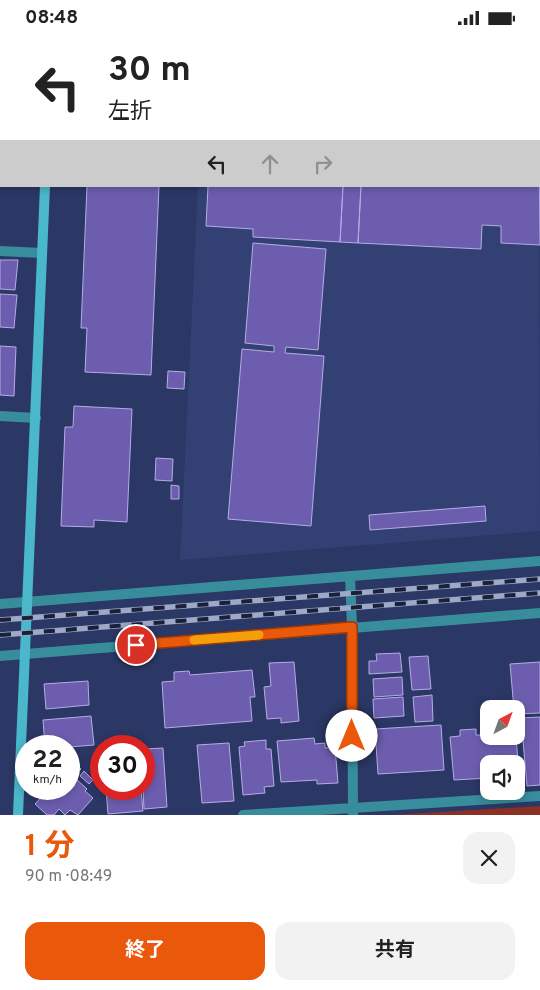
<!DOCTYPE html>
<html lang="ja">
<meta charset="utf-8">
<style>
:root{--surface:#fff;--page:#f2f2f2;--text:#222;--muted:#767676;--accent:#ea580c}
body{margin:0;font-family:Overpass,"Noto Sans JP",sans-serif;background:var(--page);color:var(--text);height:100vh;display:flex;flex-direction:column;font-size:19px;white-space:nowrap}
*{box-sizing:border-box;margin:0}
p{font-size:16px;color:var(--muted)}
.icon{flex:none;width:28px;height:28px;fill:none;stroke:currentColor;stroke-width:2;stroke-linecap:round;stroke-linejoin:round}
.map{position:relative;height:780px;overflow:hidden}
.panel{display:flex;flex-direction:column;background:var(--surface);flex:1}
.panel>*{flex:none}
.hud{position:absolute;left:0px;top:0px;width:540px;height:152px;box-shadow:0 2px 8px #0003;background:#fff;color:var(--text);overflow:hidden}
.needle{width:32px;rotate:41deg}
.fabs{position:absolute;left:480px;top:665px;display:grid;gap:10px}
.fabs a{display:grid;place-items:center;width:45px;height:45px;border-radius:10px;background:var(--surface);box-shadow:0 2px 8px #0003;font-size:25px}
.speed{position:absolute;left:15px;top:700px;display:flex;gap:10px;font-size:25px;font-weight:700;text-align:center}
.speed>*{display:grid;place-content:center;width:65px;height:65px;border-radius:50%;background:var(--surface);box-shadow:0 2px 8px #0003;line-height:1}
.speed small{font-size:12px;font-weight:400}
.speed .limit{border:8px solid #d22;background:#fff;color:#111}
.pin{position:absolute;display:grid;place-items:center;width:42px;height:42px;color:#fff;margin:-21px;border:2px solid #fff;border-radius:50%;box-shadow:0 1px 5px #0007}
.me{position:absolute;width:55px;margin:-28px;rotate:0deg;stroke-linejoin:round;filter:drop-shadow(0 0 4px #0008)}
.turn{display:flex;align-items:center;gap:18px;height:105px;padding:0 25px;font-size:22px}
.turn .icon{width:65px;height:65px;stroke-width:2.5}
.turn b{display:block;font-size:35px;line-height:42px}
.lanes{display:flex;align-items:center;height:48px;padding:0 25px;background:#0003;justify-content:center;gap:25px;direction:ltr}
.lanes .off{opacity:.35}
.round{display:grid;place-items:center;flex:none;width:52px;height:52px;border-radius:15px;background:var(--page)}
.head{display:flex;align-items:center;justify-content:space-between;height:85px;padding:0 25px}
h1{font-size:30px;font-weight:700;line-height:38px;color:var(--accent)}
.button{display:flex;gap:10px;margin-top:auto;padding:10px 25px}
.button a{flex:1;height:58px;border-radius:15px;background:var(--accent);color:#fff;font-size:20px;font-weight:700;line-height:58px;text-align:center}
.button a+a{background:var(--page);color:var(--text)}
.status{display:flex;justify-content:space-between;align-items:center;height:35px;padding:0 25px;background:var(--surface);direction:ltr}
.status svg{height:14px;fill:currentColor}
.map>svg:first-child{display:block}
.built{fill:#324074}
.green{fill:#8a3024}
.building{fill:#6d5daf;stroke:#b4ade5}
.lines{fill:none;stroke-linecap:round;stroke-linejoin:round}
.street{stroke:#378d9c;stroke-width:10}
.secondary{stroke:#4ab7ca;stroke-width:10}
.primary{stroke:#43daf2;stroke-width:12}
.rail-casing{stroke:#9ea8c9;stroke-width:5.5}
.rail{stroke:#1a2035;stroke-width:4;stroke-dasharray:11;stroke-linecap:butt}
.route-casing{stroke:#983908;stroke-width:12}
.route{stroke:#ea580c;stroke-width:9}
.slow{stroke:#f59e0b;stroke-width:9}
</style>
<div class="status"><b>08:48</b><svg viewBox="0 0 49 12"><path d="M0 12V9h3v3zM5 12V6h3v6zM10 12V3h3v9zM15 12V0h3v12zM26 1h20v11H26zM47 4h2v5h-2z"/></svg></div>
<div class="map">
<svg width="540" height="780" viewBox="0 0 540 780">
<rect width="100%" height="100%" fill="#2b3764"/>
<path class="built" d="M 539,95 L 540,496 L 180,525 L 198,151 L 539,151 Z"/>
<path class="green" d="M 540,771 L 540,780 L 392,780 Z"/>
<path class="building" d="M 539,109 L 540,210 L 501,208 L 501,191 L 482,190 L 481,214 L 358,208 L 361,151 L 539,151 Z
M 87,151 L 159,151 L 151,340 L 85,337 L 87,293 L 81,293 Z
M 208,151 L 343,151 L 340,207 L 253,202 L 253,194 L 206,191 Z
M 343,151 L 361,151 L 358,208 L 340,207 Z
M 253,208 L 326,214 L 318,315 L 286,312 L 285,318 L 324,321 L 311,491 L 228,484 L 242,314 L 274,317 L 274,311 L 245,308 Z
M 0,225 L 18,225 L 15,255 L 0,254 Z
M 0,259 L 17,260 L 14,293 L 0,292 Z
M 0,311 L 16,312 L 14,361 L 0,360 Z
M 168,336 L 185,337 L 184,354 L 167,353 Z
M 74,371 L 132,374 L 127,487 L 94,485 L 94,492 L 61,491 L 65,392 L 73,392 Z
M 156,423 L 173,424 L 172,446 L 155,445 Z
M 171,450 L 179,451 L 179,464 L 171,464 Z
M 485,471 L 486,486 L 370,495 L 369,480 Z
M 400,618 L 402,637 L 369,639 L 369,626 L 377,626 L 376,619 Z
M 428,621 L 431,654 L 412,655 L 409,622 Z
M 294,627 L 299,686 L 281,688 L 281,683 L 267,684 L 264,652 L 271,651 L 269,628 Z
M 540,627 L 540,678 L 516,679 L 516,674 L 514,674 L 510,629 Z
M 252,635 L 255,662 L 250,662 L 252,686 L 165,693 L 162,647 L 174,646 L 174,637 L 189,636 L 190,640 Z
M 402,642 L 403,660 L 374,662 L 373,644 Z
M 88,646 L 89,670 L 46,674 L 44,649 Z
M 432,660 L 433,686 L 415,687 L 413,662 Z
M 403,662 L 404,681 L 374,683 L 373,664 Z
M 91,681 L 94,710 L 69,712 L 45,711 L 43,685 Z
M 540,682 L 540,750 L 527,751 L 521,683 Z
M 441,690 L 444,735 L 378,739 L 375,694 Z
M 476,694 L 476,700 L 516,701 L 519,741 L 516,741 L 516,729 L 489,729 L 489,743 L 454,745 L 450,702 L 460,701 L 460,695 Z
M 314,703 L 315,709 L 325,708 L 325,713 L 335,712 L 338,748 L 317,749 L 317,745 L 281,747 L 277,706 Z
M 266,705 L 266,714 L 271,714 L 274,751 L 264,752 L 265,758 L 243,760 L 239,712 L 245,711 L 244,707 Z
M 229,708 L 234,766 L 202,768 L 197,710 Z
M 163,713 L 167,772 L 144,774 L 143,754 L 144,714 Z
M 74,727 L 81,734 L 74,742 L 87,754 L 85,756 L 93,763 L 78,780 L 70,775 L 65,780 L 59,774 L 54,780 L 47,780 L 35,769 L 46,757 L 43,754 L 69,754 L 69,732 Z
M 84,736 L 93,745 L 89,749 L 80,741 Z
M 106,754 L 141,754 L 143,776 L 108,779 Z"/>
<g class="lines">
<path class="street" d="M 462,1 L 462,0
M 0,216 L 42,218
M 0,381 L 36,383
M 350,541 L 352,592 L 353,780
M 0,569 L 540,526
M 0,621 L 540,578
M 243,780 L 540,761"/>
<path class="secondary" d="M 49,1 L 49,0
M 18,780 L 45,151"/>
<path class="primary" d="M 0,23 L 1,23
M 539,53 L 540,53"/>
<defs>
<path id="rail" d="M 0,585 L 540,544
M 0,600 L 540,558"/>
</defs>
<use href="#rail" class="rail-casing"/>
<use href="#rail" class="rail"/>
</g>
<g class="lines">
<defs>
<path id="route" d="M 136,610 L 352,592 L 352,701"/>
</defs>
<use href="#route" class="route-casing"/>
<use href="#route" class="route"/>
<path class="slow" d="M 194,605 L 259,600"/>
</g>
</svg>
<div class="fabs">
<a><svg class="needle" viewBox="-14 -14 28 28"><path d="M0-13l5 13h-10z" fill="#e53935"/><path d="M0 13l5-13h-10z" fill="#767676"/></svg></a>
<a><svg class="icon" aria-label="sound" viewBox="0 0 24 24"><path d="M4 9h4l5-4v14l-5-4H4zM17 9q2 3 0 6"/></svg></a>
</div>
<div class="speed"><div>22<small>km/h</small></div><div class="limit">30</div></div>
<div class="pin" style="left:136px;top:610px;background:#d93025"><svg class="icon" aria-label="arrive" viewBox="0 0 24 24"><path d="M6 21V4h12l-3 4 3 4H6"/></svg></div>
<svg class="me" style="left:352px;top:701px" viewBox="-20 -20 40 40"><circle r="19" fill="#fff"/><path d="M0-13L10 11 0 6-10 11z" fill="#ea580c"/></svg>
<div class="hud">
<div class="turn"><svg class="icon" aria-label="left" viewBox="0 0 24 24"><path d="M17 20v-9H6M10 6l-5 5 5 5"/></svg><div><b>30 m</b>左折</div></div>
<div class="lanes"><svg class="icon" aria-label="left" viewBox="0 0 24 24"><path d="M17 20v-9H6M10 6l-5 5 5 5"/></svg><svg class="icon off" aria-label="ahead" viewBox="0 0 24 24"><path d="M12 20V5M6 11l6-6 6 6"/></svg><svg class="icon off" aria-label="right" viewBox="0 0 24 24"><path d="M7 20v-9h11M14 6l5 5-5 5"/></svg></div>
</div>
</div>
<section class="panel">
<div class="head"><div><h1>1 分</h1><p>90 m · 08:49</p></div><a class="round"><svg class="icon" aria-label="close" viewBox="0 0 24 24"><path d="M6 6l12 12M18 6L6 18"/></svg></a></div>
<div class="button"><a>終了</a><a>共有</a></div>
</section>
